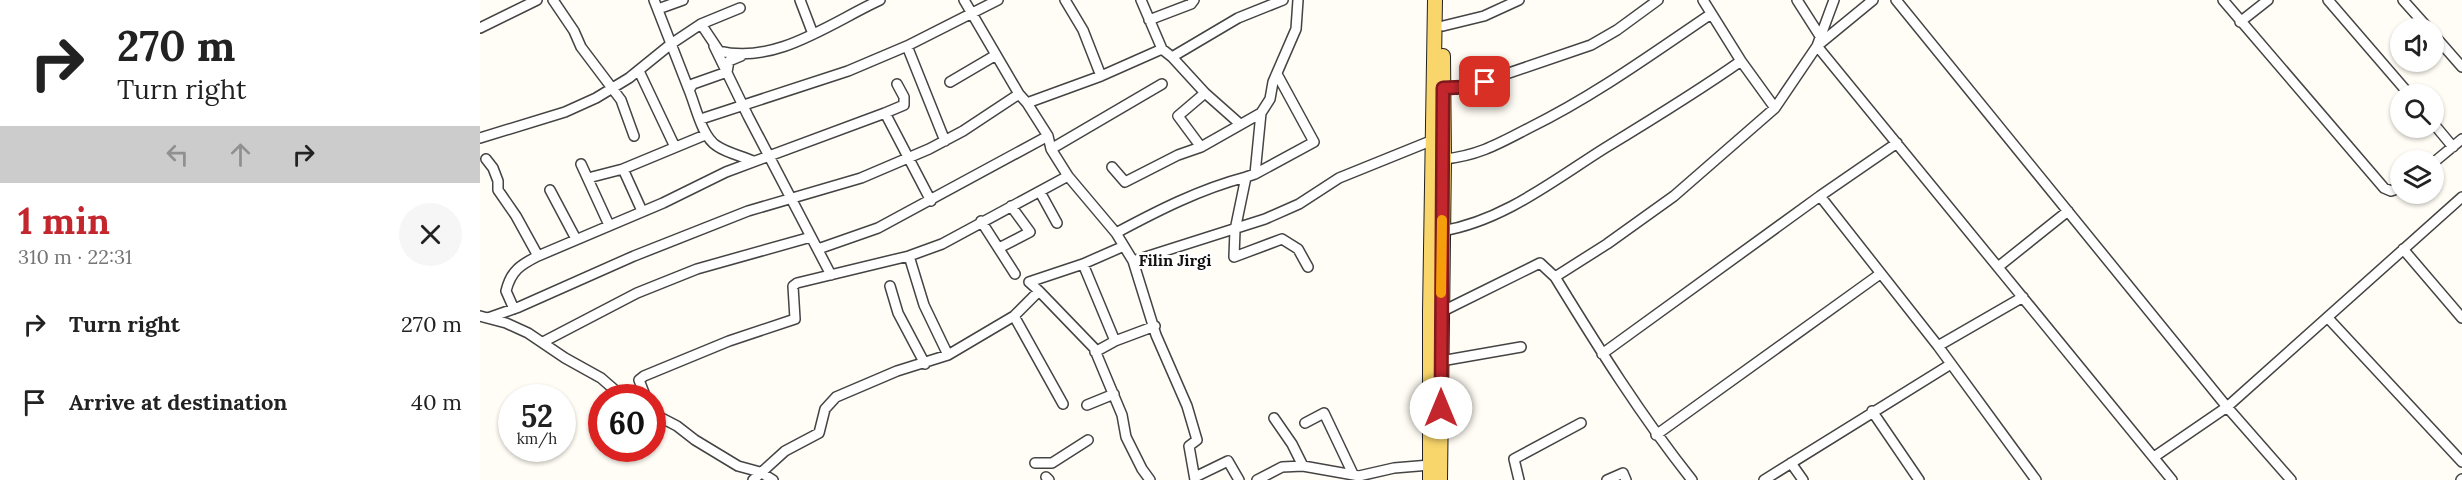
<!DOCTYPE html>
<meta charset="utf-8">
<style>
:root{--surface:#fff;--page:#f6f6f6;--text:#222;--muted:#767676;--accent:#c4262e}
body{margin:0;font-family:Lora,serif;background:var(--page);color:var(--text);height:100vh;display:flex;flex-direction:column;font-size:22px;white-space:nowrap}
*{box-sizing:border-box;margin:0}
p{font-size:20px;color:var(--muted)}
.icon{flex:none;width:33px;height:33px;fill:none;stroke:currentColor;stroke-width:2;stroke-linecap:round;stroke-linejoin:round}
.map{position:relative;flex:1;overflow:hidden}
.details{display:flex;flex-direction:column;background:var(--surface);width:480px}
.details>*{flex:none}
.top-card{background:#fff;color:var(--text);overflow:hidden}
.buttons{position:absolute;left:1910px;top:18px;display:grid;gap:12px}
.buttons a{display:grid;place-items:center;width:54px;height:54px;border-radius:50%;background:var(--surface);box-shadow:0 2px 4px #0004;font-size:30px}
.speed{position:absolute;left:18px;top:384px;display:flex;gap:12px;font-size:30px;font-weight:700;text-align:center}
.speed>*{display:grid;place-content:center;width:78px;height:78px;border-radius:50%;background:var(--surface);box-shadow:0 2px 4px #0004;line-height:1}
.speed small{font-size:15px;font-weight:400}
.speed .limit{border:9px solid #d22;background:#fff;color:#111}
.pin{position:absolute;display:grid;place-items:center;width:51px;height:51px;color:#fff;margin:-26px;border-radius:12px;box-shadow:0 3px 9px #0006}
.me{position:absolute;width:66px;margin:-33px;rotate:0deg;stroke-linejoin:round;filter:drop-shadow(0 0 4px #0008)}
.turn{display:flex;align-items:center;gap:21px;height:126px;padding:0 18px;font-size:27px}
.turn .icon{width:78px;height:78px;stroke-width:2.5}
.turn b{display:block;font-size:42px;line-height:51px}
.lanes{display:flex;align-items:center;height:57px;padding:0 18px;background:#0003;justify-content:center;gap:30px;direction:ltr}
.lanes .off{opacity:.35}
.round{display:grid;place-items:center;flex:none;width:63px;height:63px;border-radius:32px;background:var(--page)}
.summary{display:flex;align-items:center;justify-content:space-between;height:102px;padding:0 18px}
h1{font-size:36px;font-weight:800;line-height:45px;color:var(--accent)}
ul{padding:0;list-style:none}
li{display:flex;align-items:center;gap:18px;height:78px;padding:0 18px}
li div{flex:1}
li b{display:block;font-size:22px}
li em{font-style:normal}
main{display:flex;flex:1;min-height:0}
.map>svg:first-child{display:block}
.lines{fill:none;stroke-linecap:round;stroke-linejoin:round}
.minor-casing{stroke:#444;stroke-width:12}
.primary-casing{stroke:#222;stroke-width:16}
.minor{stroke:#fff;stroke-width:9}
.primary{stroke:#f9d66b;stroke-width:14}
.route-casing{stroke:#7f191e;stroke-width:15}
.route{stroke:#c4262e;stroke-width:10}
.slow{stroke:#f59e0b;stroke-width:10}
.labels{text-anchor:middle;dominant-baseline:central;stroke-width:6;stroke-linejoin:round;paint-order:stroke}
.neighbourhood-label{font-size:16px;font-weight:bold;fill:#111;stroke:#fff}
</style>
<main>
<section class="details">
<div class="top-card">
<div class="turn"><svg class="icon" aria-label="right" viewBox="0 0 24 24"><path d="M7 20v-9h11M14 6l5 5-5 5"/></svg><div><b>270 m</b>Turn right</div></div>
<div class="lanes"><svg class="icon off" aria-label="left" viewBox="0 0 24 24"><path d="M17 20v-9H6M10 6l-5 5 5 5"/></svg><svg class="icon off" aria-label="ahead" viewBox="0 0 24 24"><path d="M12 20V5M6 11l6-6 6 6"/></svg><svg class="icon" aria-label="right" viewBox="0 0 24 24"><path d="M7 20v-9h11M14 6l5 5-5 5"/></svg></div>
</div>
<div class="summary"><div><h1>1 min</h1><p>310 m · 22:31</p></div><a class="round"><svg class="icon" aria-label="close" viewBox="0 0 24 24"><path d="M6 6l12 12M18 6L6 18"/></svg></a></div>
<ul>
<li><svg class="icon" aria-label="right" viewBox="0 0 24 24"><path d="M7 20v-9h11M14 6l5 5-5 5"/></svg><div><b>Turn right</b></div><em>270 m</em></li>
<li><svg class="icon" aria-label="arrive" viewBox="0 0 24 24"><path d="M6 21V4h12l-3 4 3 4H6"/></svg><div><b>Arrive at destination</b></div><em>40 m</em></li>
</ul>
</section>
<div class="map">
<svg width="1982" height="480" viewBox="0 0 1982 480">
<rect width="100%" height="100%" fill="#fffdf5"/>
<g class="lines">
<defs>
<path id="minor" d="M 73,0 L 94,31 L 101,47 L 141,100 L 154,136
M 174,0 L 209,90
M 320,0 L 333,34
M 484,0 L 539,94 L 547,103 L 568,136 L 571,149 L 588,176 L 636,233 L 653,261 L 676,335 L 707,406 L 717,440 L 709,446 L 715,480
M 585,0 L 603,30 L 621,76
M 661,0 L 682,49 L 692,57 L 725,93 L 760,124
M 818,0 L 816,29 L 793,82 L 790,99 L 781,113 L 775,174 L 766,177 L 755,230 L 754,257 L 802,239 L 818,249 L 828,267
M 1223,0 L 1261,61 L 1295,108
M 1317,0 L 1340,36
M 1393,0 L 1337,46 L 1692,480
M 1416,0 L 1747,407 L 1982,197
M 1743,0 L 1904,188 L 1911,191 L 1920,188
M 1848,0 L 1929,94
M 1923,0 L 1948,28
M 178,9 L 203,0
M 669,20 L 711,4 L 714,0
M 1760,22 L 1788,0
M 221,24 L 239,51 C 296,65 350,23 400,0
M 963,26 L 1004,16 L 1039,0
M 0,28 L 57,0
M 1953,34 L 1982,67
M 234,46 L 268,116 L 351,275
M 427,46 L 465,141
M 261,56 L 249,61 L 247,72 L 213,84 L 209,90 C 216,107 222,137 237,146 C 247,153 262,156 273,161
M 692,57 L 758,18 L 803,0
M 159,71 L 195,147
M 470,82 L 516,55
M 963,88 L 988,87 L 1111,45 L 1137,30 L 1178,0
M 547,103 L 621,76 L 682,49
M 405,113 L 424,105 L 424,97 L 417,84
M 221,119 L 368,71 L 427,46 L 518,0
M 1953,123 L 1973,147
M 0,138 L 85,112 L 116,98 L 149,78 L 191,44 L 221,24 L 260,8
M 721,147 L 698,116 L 725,93
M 571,149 L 682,84
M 6,159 L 13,168 L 18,181 L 18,190 L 36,216 L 58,256 L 183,203 L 246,172 L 405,113 L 451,201
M 964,159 C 998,156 1020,143 1049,128 C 1114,96 1172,54 1231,14
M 1953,163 L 1982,139
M 101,164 L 129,225
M 632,167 L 645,182 L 698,155 L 721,147 L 781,113
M 143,169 L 162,211
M 775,174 L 834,142 L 797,74
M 108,178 L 143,169 L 225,135
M 70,190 L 96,239
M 560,192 L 577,223
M 1340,196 L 1458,346 L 1556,480
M 501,221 L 535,274
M 962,231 C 1023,221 1074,180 1125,148 C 1171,120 1217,92 1261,61
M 636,233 C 677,211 720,189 766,177
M 519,248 L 550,232 L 531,206
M 338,249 L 398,228 L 568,136
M 1923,249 L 1982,318
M 429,256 L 444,305 L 468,355
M 653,261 L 785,219 L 819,204 L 859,178 L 953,140
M 603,264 L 635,341
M 1518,267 L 1588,211
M 1075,277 C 1118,347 1161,416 1212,480
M 410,286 L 418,313 L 445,364
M 559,291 L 614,348 L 642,415 L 646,437 L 662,469 L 670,480
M 34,309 L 26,291 C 31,271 40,265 58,256
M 961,312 L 1060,263 L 1075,277 L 1127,244 L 1194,196 L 1295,108 L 1337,46 L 1354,0
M 0,316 L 26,323 L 48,333 L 85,358 L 121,378 L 144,398
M 534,316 L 583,404
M 8,318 L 39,307 L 154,256 L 268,211 L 381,178 L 449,149 L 483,131 L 539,94
M 1848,318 L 1982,462
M 63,342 L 157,293 L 217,269 L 331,237
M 1458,346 L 1543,297
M 615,352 L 635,341 L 675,326
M 1122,354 L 1340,196 L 1417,143
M 961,361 L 1041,347
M 166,398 L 159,380 L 164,376 L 249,341 L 315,319 L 313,286 L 317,283 L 429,256 L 462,244 L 588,176
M 607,405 L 634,394
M 1392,411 L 1439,480
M 172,413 L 197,426 L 215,440 L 258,466 L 280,472 L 293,480
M 794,418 L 812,444 L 823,466
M 825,423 L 844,413 L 873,474
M 1176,435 L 1400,274
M 1674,457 L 1747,407 L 1811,480
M 555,463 L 572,463 L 608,440
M 1311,463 L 1323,480
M 566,477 L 569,480
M 715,477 L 748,461 L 759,480
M 273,480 L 305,451 L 339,433 L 345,409 L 356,397 L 417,371 L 468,355 L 534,316 L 559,291 L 549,282 L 603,264 L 644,246
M 777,480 L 802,467 L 823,466 L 879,476 L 914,468 L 950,465
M 1039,480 L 1034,459 L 1101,423
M 1127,480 L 1143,473 L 1146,480
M 1284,480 L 1471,364
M 1981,480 L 1982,479"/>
<path id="primary" d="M 950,480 L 950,312 L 955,0
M 960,480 L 964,159 L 963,56"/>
</defs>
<use href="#minor" class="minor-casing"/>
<use href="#primary" class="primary-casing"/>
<use href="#minor" class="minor"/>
<use href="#primary" class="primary"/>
</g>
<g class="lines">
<defs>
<path id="route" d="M 961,408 L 963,88 L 988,87 L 1005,82"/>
</defs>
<use href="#route" class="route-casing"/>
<use href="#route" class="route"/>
<path class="slow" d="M 961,293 L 962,220"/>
</g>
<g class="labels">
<g class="neighbourhood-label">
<text x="695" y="260">Filin Jirgi</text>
</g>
</g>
</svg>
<div class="buttons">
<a><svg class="icon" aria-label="sound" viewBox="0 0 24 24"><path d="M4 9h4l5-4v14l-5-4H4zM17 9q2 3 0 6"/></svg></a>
<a><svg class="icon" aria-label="search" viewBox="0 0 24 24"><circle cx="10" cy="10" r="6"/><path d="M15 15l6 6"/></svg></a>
<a><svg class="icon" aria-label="layers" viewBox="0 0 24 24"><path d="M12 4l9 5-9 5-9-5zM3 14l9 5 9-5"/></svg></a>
</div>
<div class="speed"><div>52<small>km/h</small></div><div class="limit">60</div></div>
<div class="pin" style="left:1005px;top:82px;background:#d93025"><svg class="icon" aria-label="arrive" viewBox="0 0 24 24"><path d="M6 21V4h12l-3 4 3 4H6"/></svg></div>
<svg class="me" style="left:961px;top:408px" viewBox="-20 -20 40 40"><circle r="19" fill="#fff"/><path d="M0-13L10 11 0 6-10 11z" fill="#c4262e"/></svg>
</div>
</main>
